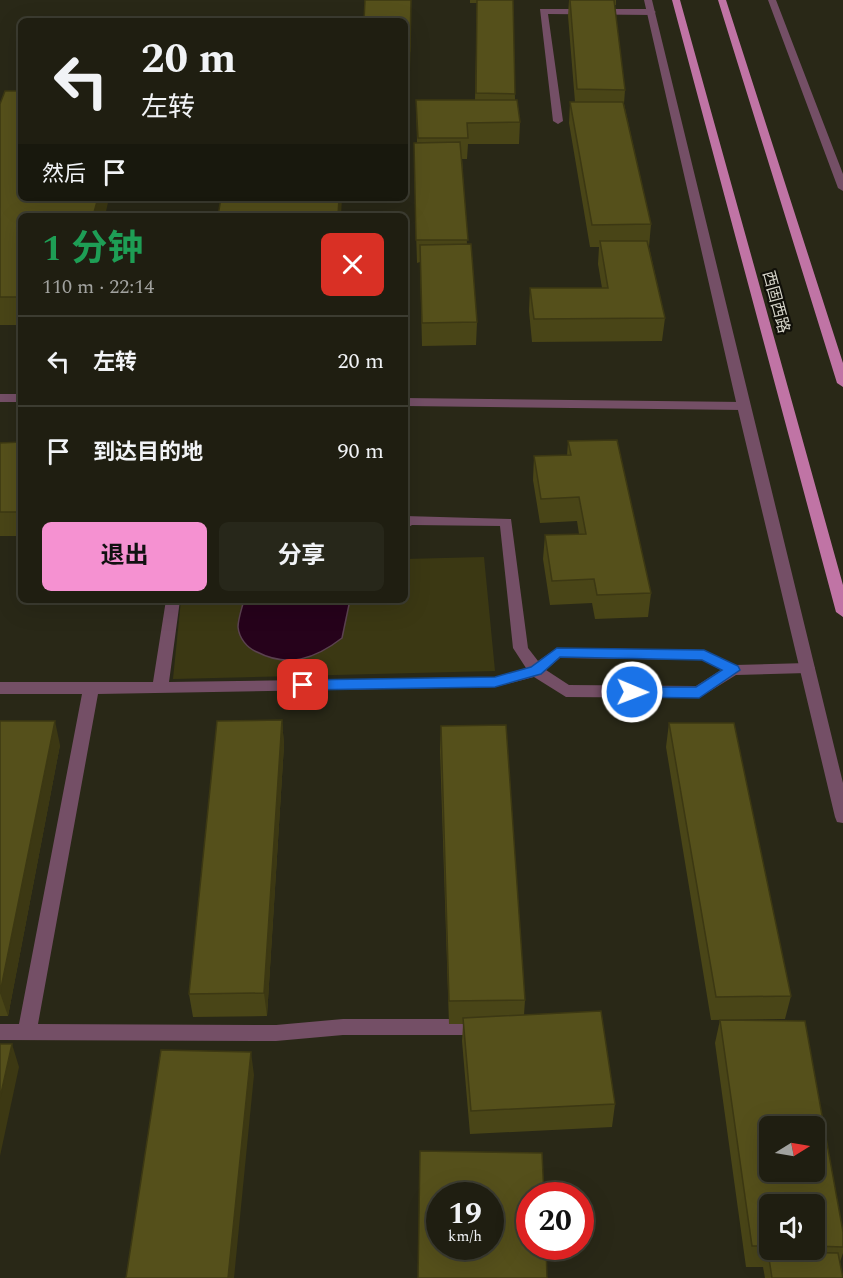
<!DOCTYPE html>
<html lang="zh">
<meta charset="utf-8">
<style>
:root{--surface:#1f1e11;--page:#27271a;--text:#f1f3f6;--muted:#a1a29f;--line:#3c3c31;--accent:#f591d1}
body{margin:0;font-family:Spectral,"Noto Sans SC",serif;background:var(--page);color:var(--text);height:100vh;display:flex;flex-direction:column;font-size:22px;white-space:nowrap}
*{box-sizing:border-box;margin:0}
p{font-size:20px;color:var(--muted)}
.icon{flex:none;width:33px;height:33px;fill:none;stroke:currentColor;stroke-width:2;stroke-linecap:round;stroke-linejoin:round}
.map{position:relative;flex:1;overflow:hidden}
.panel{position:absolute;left:18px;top:213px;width:390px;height:390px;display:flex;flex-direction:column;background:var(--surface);border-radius:9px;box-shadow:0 6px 24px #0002,0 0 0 2px var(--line)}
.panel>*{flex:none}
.hud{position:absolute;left:18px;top:18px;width:390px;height:183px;border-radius:9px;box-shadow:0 6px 24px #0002,0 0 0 2px var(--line);background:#1f1e11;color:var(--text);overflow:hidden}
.needle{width:39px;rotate:79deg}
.fabs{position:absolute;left:759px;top:1116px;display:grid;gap:12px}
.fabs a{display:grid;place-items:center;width:66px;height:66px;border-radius:9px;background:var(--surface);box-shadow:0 6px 24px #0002,0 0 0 2px var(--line);font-size:30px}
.speed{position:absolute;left:426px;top:1182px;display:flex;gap:12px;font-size:30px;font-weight:700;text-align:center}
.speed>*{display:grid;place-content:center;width:78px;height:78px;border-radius:50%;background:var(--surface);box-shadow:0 6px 24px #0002,0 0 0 2px var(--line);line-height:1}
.speed small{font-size:15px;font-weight:400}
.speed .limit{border:9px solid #d22;background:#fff;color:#111}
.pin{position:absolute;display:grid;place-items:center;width:51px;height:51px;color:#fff;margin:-26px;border-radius:12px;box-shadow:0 3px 9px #0006}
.me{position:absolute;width:66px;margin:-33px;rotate:91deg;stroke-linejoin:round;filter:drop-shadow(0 0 4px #0008)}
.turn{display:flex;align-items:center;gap:21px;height:126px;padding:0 24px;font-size:27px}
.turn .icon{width:78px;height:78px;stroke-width:2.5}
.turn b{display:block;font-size:42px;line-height:51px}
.then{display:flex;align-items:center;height:57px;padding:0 24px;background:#0003;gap:12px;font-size:22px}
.round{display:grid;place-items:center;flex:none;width:63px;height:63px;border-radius:9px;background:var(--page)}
.head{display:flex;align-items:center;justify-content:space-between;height:102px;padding:0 24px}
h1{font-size:36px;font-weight:700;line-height:45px;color:#1e9e55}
.action{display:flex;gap:12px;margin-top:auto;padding:12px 24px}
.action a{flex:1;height:69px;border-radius:9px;background:var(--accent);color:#111;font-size:24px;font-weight:700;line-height:69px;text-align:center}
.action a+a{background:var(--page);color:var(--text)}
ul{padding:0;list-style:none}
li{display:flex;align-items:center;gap:18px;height:90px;padding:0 24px;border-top:2px solid var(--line)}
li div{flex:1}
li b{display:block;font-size:22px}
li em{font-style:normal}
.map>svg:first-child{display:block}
.green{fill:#3b3813}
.water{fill:#26021b;stroke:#5b4250;stroke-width:1.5}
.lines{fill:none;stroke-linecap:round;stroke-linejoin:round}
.lane{fill:#744f66;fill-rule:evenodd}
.street{fill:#744f66;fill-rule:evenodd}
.primary{fill:#c074a5;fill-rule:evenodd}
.wall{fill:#494517;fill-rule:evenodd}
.shaded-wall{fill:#3c3813}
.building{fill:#55501b;stroke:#3c3813;stroke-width:1.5;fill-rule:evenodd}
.route{fill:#1a73e8;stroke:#114b97;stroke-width:1.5}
.labels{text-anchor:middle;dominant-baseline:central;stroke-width:4.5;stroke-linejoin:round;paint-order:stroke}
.far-street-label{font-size:16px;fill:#d7d6cb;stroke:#111009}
</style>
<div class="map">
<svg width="843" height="1278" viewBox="0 0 843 1278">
<rect width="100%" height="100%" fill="#292817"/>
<path class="green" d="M 484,557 L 495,671 L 173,679 L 181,600 L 405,600 L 405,559 Z"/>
<path class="water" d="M 244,600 L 350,600 L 342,638 C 315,659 288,668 257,652 C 247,648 239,638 238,627 C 238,619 242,608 244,600 Z"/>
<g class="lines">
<path class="lane" d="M 540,9 L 651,9 L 656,12 L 651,15 L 548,14 L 563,121 L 558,124 L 553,121 Z
M 0,394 L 21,394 L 21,402 L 0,402 Z
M 405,398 L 743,402 L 749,406 L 743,410 L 405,406 Z
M 405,516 L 511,519 L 528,648 L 538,661 L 557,648 L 704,650 L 735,665 L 807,663 L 812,664 L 815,668 L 812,672 L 807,673 L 736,675 L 699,698 L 566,697 L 534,677 L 495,687 L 98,694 L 38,1024 L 276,1025 L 343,1019 L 483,1019 L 490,1021 L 492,1027 L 490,1033 L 483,1035 L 343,1035 L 276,1041 L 0,1040 L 0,1024 L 19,1024 L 82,694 L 0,694 L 0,682 L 153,682 L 166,600 L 180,600 L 169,682 L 495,677 L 526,668 L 513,648 L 500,526 L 412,525 L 405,529 ZM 560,658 L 702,660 L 721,670 L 696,686 L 569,685 L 546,670 Z"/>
<path class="street" d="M 644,0 L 652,0 L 843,783 L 843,823 L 837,822 L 835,817 L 737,406 Z
M 768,0 L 776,0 L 843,174 L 843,191 L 838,188 Z"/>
<path class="primary" d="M 672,0 L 680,0 L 843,585 L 843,617 L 836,612 Z
M 718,0 L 726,0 L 843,363 L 843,387 L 837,383 Z"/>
</g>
<path class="wall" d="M 411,0 L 410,71 L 405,71 L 405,21 Z
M 470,0 L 513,0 L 515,100 L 520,122 L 519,144 L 468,144 L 467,159 L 462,159 L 467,244 L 477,322 L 476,345 L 422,346 L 420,262 L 417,263 L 414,164 L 414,143 L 417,143 L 416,100 L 475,100 L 477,3 L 470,3 Z
M 569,0 L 616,0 L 616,5 L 614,5 L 625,90 L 624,104 L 651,224 L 649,247 L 665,318 L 662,341 L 532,342 L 529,311 L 530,288 L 602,288 L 598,264 L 599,247 L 590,247 L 569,123 L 570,102 L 575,102 L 568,16 Z
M 0,104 L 21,216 L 21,325 L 0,325 Z
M 568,441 L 651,593 L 648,617 L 595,619 L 592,603 L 550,605 L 543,559 L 545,535 L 579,534 L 577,521 L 540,523 L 533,480 L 534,456 L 567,456 Z
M 21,442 L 21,536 L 0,536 L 0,443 Z
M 282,720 L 284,745 L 267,1016 L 193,1017 L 189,994 Z
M 0,721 L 60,745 L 8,1016 L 0,1016 Z
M 669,723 L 791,996 L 785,1019 L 711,1020 L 666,747 Z
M 441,726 L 525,1000 L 524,1015 L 615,1104 L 612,1127 L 470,1134 L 462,1041 L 463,1024 L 449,1024 L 440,750 Z
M 720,1020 L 843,1232 L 843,1253 L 840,1262 L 843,1278 L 765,1278 L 763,1267 L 746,1267 L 715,1043 ZM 770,1204 L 814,1204 L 814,1250 L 770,1250 Z"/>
<path class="shaded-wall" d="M 98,198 L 109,198 L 105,216 L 93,216 Z
M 339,198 L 342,198 L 341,216 L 338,216 Z
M 282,720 L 284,745 L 267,1016 L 264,993 Z
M 55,721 L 60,745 L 8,1016 L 0,993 Z
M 12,1044 L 19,1067 L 0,1156 L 0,1098 Z
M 251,1052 L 254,1075 L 234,1278 L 228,1278 Z"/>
<path class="building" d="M 365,0 L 411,0 L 410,51 L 405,51 L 405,21 L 364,21 Z
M 477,0 L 513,0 L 515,94 L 476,93 Z
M 570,0 L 614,0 L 625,90 L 577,89 Z
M 5,91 L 21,91 L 21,198 L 98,198 L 93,216 L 21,216 L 21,297 L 0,297 L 0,104 Z
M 416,100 L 517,100 L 520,122 L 467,123 L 468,138 L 418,138 Z
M 570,102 L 623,102 L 651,224 L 592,225 Z
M 460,142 L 468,240 L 416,240 L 414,143 Z
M 221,198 L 339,198 L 338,216 L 218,216 Z
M 600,241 L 647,241 L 665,318 L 534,319 L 530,288 L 608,288 Z
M 471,244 L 477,322 L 422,323 L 420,245 Z
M 617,440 L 651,593 L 597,595 L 594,579 L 552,581 L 545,535 L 586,534 L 579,497 L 541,499 L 534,456 L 571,455 L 568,441 Z
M 21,442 L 21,512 L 0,512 L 0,443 Z
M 282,720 L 264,993 L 189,994 L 217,721 Z
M 0,721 L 55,721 L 0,993 Z
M 669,723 L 734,723 L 791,996 L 716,997 Z
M 506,725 L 525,1000 L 449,1001 L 441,726 Z
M 601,1011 L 615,1104 L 471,1111 L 463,1018 Z
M 720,1020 L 805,1021 L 843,1232 L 843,1247 L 814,1246 L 814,1204 L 770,1204 L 770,1246 L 752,1246 ZM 770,1126 L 814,1126 L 814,1172 L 770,1172 Z
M 0,1044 L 12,1044 L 0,1098 Z
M 161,1050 L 251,1052 L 228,1278 L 126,1278 Z
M 420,1151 L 542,1153 L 544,1196 L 530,1196 L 530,1246 L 546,1246 L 547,1278 L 418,1278 ZM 440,1196 L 490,1196 L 490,1246 L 440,1246 Z
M 768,1252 L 838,1253 L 843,1278 L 772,1278 Z"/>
<path class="route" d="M 557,648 L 704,650 L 738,666 L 740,670 L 699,698 L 632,697 L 625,692 L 632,687 L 696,687 L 722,670 L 702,660 L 560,657 L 541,674 L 495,687 L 303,690 L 296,685 L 303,680 L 495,677 L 531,667 Z"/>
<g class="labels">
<g class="far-street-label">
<text transform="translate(776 302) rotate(75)">西固西路</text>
</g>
</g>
</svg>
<div class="fabs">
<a><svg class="needle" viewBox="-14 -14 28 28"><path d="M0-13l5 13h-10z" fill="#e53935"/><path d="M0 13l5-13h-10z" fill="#a1a29f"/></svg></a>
<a><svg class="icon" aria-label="sound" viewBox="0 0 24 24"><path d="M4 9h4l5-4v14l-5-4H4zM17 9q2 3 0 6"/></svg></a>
</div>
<div class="speed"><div>19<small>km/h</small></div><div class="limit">20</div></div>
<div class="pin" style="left:303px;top:685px;background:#d93025"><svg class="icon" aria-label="arrive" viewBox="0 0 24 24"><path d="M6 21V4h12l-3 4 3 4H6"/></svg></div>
<svg class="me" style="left:632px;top:692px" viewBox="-20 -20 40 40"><circle r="17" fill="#1a73e8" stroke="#fff" stroke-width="3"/><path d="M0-11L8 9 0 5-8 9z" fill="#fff"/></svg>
<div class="hud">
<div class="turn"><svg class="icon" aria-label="left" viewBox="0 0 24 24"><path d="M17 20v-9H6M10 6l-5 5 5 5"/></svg><div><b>20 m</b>左转</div></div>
<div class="then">然后<svg class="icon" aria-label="arrive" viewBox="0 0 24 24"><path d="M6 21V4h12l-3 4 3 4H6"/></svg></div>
</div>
<section class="panel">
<div class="head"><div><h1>1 分钟</h1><p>110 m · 22:14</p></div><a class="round" style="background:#d93025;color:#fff"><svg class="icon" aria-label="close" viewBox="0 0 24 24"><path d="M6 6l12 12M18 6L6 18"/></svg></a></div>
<ul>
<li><svg class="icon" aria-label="left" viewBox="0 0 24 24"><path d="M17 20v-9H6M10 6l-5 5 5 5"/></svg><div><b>左转</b></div><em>20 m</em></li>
<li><svg class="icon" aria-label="arrive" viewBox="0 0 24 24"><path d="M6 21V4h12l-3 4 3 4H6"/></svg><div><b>到达目的地</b></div><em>90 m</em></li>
</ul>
<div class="action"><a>退出</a><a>分享</a></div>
</section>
</div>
